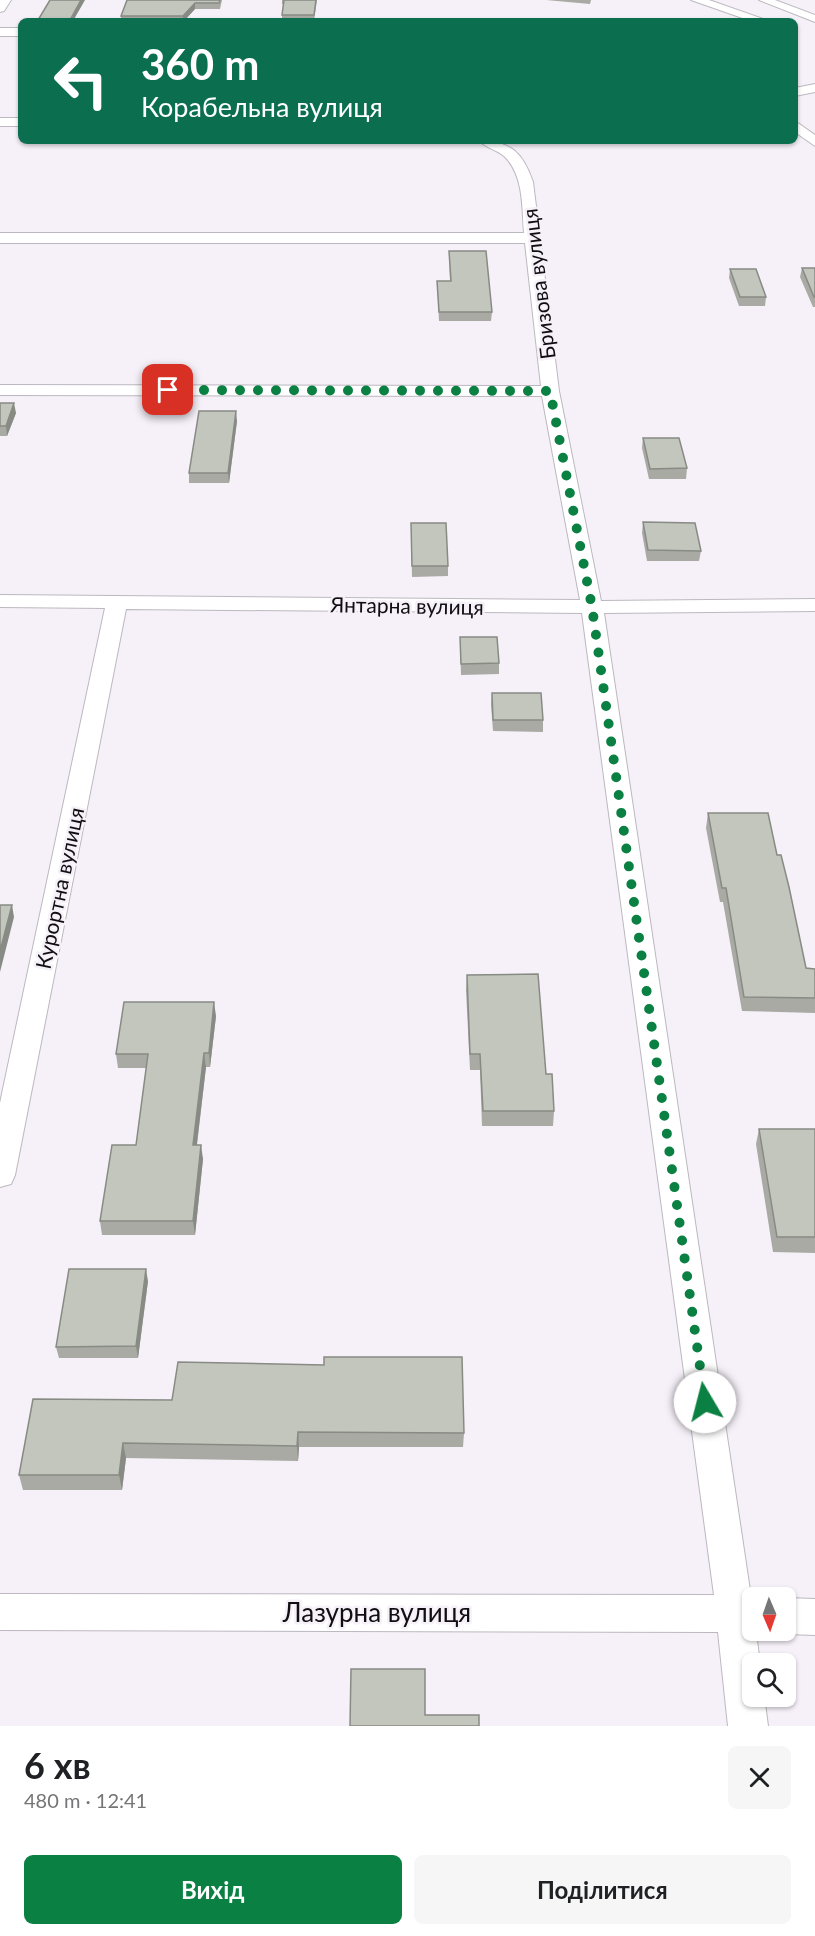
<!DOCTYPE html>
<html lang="uk">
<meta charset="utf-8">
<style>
:root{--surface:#fff;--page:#f6f6f6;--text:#202124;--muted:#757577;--accent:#0b8043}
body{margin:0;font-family:Lato,sans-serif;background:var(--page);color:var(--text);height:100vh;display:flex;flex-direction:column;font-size:22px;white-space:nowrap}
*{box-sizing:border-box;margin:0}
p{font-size:20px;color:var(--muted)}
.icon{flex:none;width:33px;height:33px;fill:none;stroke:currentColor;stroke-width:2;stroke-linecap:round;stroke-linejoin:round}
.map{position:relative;height:1726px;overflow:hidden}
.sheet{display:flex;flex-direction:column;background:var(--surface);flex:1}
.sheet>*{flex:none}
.hud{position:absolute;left:18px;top:18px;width:780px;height:126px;border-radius:9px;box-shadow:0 2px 4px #0004;background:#0b6e4f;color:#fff;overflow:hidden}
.needle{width:39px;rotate:178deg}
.fabs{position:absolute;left:742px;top:1587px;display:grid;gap:12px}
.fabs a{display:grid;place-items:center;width:54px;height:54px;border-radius:9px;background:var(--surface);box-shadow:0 2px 4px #0004;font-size:30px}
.pin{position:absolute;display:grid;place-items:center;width:51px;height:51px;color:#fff;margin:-26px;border-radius:12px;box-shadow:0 3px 9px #0006}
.me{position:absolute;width:66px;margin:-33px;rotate:352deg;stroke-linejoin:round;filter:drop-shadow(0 0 4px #0008)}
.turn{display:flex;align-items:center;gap:21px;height:126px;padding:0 24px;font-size:27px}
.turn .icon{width:78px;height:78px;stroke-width:2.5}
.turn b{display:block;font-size:42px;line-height:51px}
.round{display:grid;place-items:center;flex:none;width:63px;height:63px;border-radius:9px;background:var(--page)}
.overview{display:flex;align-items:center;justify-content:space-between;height:102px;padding:0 24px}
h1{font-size:36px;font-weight:700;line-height:45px}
.cta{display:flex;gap:12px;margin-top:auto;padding:12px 24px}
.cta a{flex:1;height:69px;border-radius:9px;background:var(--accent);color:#fff;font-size:24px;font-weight:700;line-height:69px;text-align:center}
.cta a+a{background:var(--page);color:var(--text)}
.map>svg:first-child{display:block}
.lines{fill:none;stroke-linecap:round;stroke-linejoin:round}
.minor-casing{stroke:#bdb8bf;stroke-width:2}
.minor{fill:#fff;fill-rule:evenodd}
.wall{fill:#a8aaa3}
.shaded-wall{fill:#888b84}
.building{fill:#c3c6bd;stroke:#888b84;stroke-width:1.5}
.route{stroke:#0b8043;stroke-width:10;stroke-dasharray:0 18}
.labels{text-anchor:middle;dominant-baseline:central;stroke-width:5;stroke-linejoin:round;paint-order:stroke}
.street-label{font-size:21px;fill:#100e10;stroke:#f6f0f8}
.near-street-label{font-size:26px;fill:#100e10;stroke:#f6f0f8}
</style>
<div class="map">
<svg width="815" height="1726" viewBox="0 0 815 1726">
<rect width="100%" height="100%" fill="#f6f0f8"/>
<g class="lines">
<defs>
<path id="minor" d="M 0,0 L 11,0 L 4,11 L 0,12 Z
M 691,0 L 709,0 L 769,21 L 751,21 Z
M 759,0 L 775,0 L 815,15 L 815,22 Z
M 0,28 L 21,28 L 21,36 L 0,36 Z
M 815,84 L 815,92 L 795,96 L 795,88 Z
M 0,118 L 21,118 L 21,126 L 0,126 Z
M 795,121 L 815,135 L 815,146 L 795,132 Z
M 480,141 C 511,141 523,153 533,182 L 559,391 L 601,601 L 815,599 L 815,611 L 604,613 L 751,1597 L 755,1598 L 753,1598 L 753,1630 L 760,1630 L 756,1632 L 760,1664 L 753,1664 L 753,1696 L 764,1696 L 768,1726 L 728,1726 L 718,1632 L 0,1630 L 0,1594 L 714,1595 L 582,613 L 126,609 L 15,1175 L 11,1184 L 0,1187 L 0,1103 L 105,608 L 0,607 L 0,595 L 580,600 L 542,396 L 0,395 L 0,385 L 541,386 L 525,243 L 0,243 L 0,233 L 524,233 C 522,208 524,175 504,156 C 497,150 486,148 480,141 Z
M 786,1598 L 815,1599 L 815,1635 L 786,1634 L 776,1630 L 786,1630 Z"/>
</defs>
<use href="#minor" class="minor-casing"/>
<use href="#minor" class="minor"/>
</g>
<path class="wall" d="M 127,0 L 222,0 L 220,9 L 195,9 L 184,21 L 121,21 L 121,16 Z
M 282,0 L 317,0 L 314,21 L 282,21 L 282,15 L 284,4 L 282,4 Z
M 546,0 L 591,0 L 590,4 Z
M 449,251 L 492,312 L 491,321 L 439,321 L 437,281 L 450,281 Z
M 802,268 L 815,268 L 815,307 L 813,307 L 800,277 Z
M 730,269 L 766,297 L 765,306 L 739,306 L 729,278 Z
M 0,403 L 16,413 L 7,436 L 0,436 Z
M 237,421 L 229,483 L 189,483 L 189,473 Z
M 643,438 L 687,468 L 686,479 L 649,479 L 642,448 Z
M 643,522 L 701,551 L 699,561 L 647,561 L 642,533 Z
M 411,523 L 448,566 L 448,576 L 412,577 Z
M 460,637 L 499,663 L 499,674 L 461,675 Z
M 492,693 L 543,720 L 543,732 L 493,731 L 491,704 Z
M 708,813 L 777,855 L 806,968 L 815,969 L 815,1013 L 742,1011 L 723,902 L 720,902 L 706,828 Z
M 467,975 L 546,1074 L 554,1111 L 553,1126 L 482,1126 L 480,1070 L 470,1070 L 466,990 Z
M 216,1016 L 210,1067 L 206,1067 L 197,1145 L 203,1159 L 195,1235 L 102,1235 L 100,1221 L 136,1145 L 146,1068 L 118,1068 L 116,1054 Z
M 759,1129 L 815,1129 L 815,1253 L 773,1252 L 756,1144 Z
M 148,1281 L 138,1358 L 59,1358 L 56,1347 Z
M 33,1399 L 464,1433 L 463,1447 L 299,1447 L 298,1461 L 126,1458 L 122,1490 L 23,1490 L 19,1475 Z"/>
<path class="shaded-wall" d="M 81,0 L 85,0 L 73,21 L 70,21 Z
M 195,3 L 195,9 L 184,21 L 183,21 L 183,16 Z
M 14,403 L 16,413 L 7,436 L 6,426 Z
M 236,411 L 237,421 L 229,483 L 228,473 Z
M 12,905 L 14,917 L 0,972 L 0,951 Z
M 214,1002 L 216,1016 L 210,1067 L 209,1053 Z
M 204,1053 L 206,1067 L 195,1159 L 193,1145 Z
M 201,1145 L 203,1159 L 195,1235 L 193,1221 Z
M 146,1269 L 148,1281 L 138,1358 L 136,1346 Z
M 298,1432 L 299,1447 L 298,1461 L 297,1446 Z
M 123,1443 L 126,1458 L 122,1490 L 119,1475 Z"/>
<path class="building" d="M 50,0 L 81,0 L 70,20 L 38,20 Z
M 127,0 L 220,0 L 219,3 L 195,3 L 183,16 L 121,16 Z
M 284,0 L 316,0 L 314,15 L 282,15 Z
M 449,251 L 486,251 L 492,312 L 439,312 L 437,281 L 451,281 Z
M 802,268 L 815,268 L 815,297 L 814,297 Z
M 730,269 L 756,269 L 766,297 L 740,297 Z
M 0,403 L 14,403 L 6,426 L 0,426 Z
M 199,411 L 236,411 L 228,473 L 189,473 Z
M 643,438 L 679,438 L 687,468 L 650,469 Z
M 643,522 L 695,523 L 701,551 L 648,550 Z
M 411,523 L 446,523 L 448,566 L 412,566 Z
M 460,637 L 497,637 L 499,663 L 461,664 Z
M 492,693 L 541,693 L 543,720 L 493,720 Z
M 708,813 L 768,813 L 777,855 L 781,855 L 789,887 L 806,968 L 815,969 L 815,998 L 744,997 L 726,888 L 722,888 Z
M 0,905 L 12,905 L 0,951 Z
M 538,974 L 546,1074 L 552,1074 L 554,1111 L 483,1111 L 480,1054 L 470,1054 L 467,975 Z
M 124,1002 L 214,1002 L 209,1053 L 204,1053 L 193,1145 L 201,1145 L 193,1221 L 100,1221 L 112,1145 L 136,1145 L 148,1054 L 116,1054 Z
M 759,1129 L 815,1129 L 815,1237 L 777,1237 Z
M 69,1269 L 146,1269 L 136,1346 L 56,1347 Z
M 324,1357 L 462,1357 L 464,1433 L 298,1432 L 297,1446 L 123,1443 L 119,1475 L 19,1475 L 33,1399 L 172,1400 L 178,1362 L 324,1365 Z
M 351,1669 L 425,1669 L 425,1715 L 479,1715 L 479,1726 L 350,1726 Z"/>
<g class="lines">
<path class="route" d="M 168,390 L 550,391 L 592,607 L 705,1402"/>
</g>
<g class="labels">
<g class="street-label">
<text transform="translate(538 284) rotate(-97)">Бризова вулиця</text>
<text transform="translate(407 605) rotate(1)">Янтарна вулиця</text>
<text transform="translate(59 888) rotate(-78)">Курортна вулиця</text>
</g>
<g class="near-street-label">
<text x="377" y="1612">Лазурна вулиця</text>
</g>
</g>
</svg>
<div class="fabs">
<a><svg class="needle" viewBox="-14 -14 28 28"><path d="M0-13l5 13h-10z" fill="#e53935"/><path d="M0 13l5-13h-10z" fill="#757577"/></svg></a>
<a><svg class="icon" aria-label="search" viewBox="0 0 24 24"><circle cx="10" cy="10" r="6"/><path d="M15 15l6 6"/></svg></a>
</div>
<div class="pin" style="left:168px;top:390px;background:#d93025"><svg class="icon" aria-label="arrive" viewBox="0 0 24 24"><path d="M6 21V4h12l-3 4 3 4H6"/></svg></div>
<svg class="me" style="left:705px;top:1402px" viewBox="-20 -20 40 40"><circle r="19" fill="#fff"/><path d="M0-13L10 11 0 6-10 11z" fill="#0b8043"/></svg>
<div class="hud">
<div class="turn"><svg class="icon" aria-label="left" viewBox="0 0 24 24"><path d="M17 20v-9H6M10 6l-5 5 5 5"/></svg><div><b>360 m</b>Корабельна вулиця</div></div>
</div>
</div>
<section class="sheet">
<div class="overview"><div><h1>6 хв</h1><p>480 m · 12:41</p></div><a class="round"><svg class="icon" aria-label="close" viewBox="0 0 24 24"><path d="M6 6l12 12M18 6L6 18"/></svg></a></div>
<div class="cta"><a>Вихід</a><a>Поділитися</a></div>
</section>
